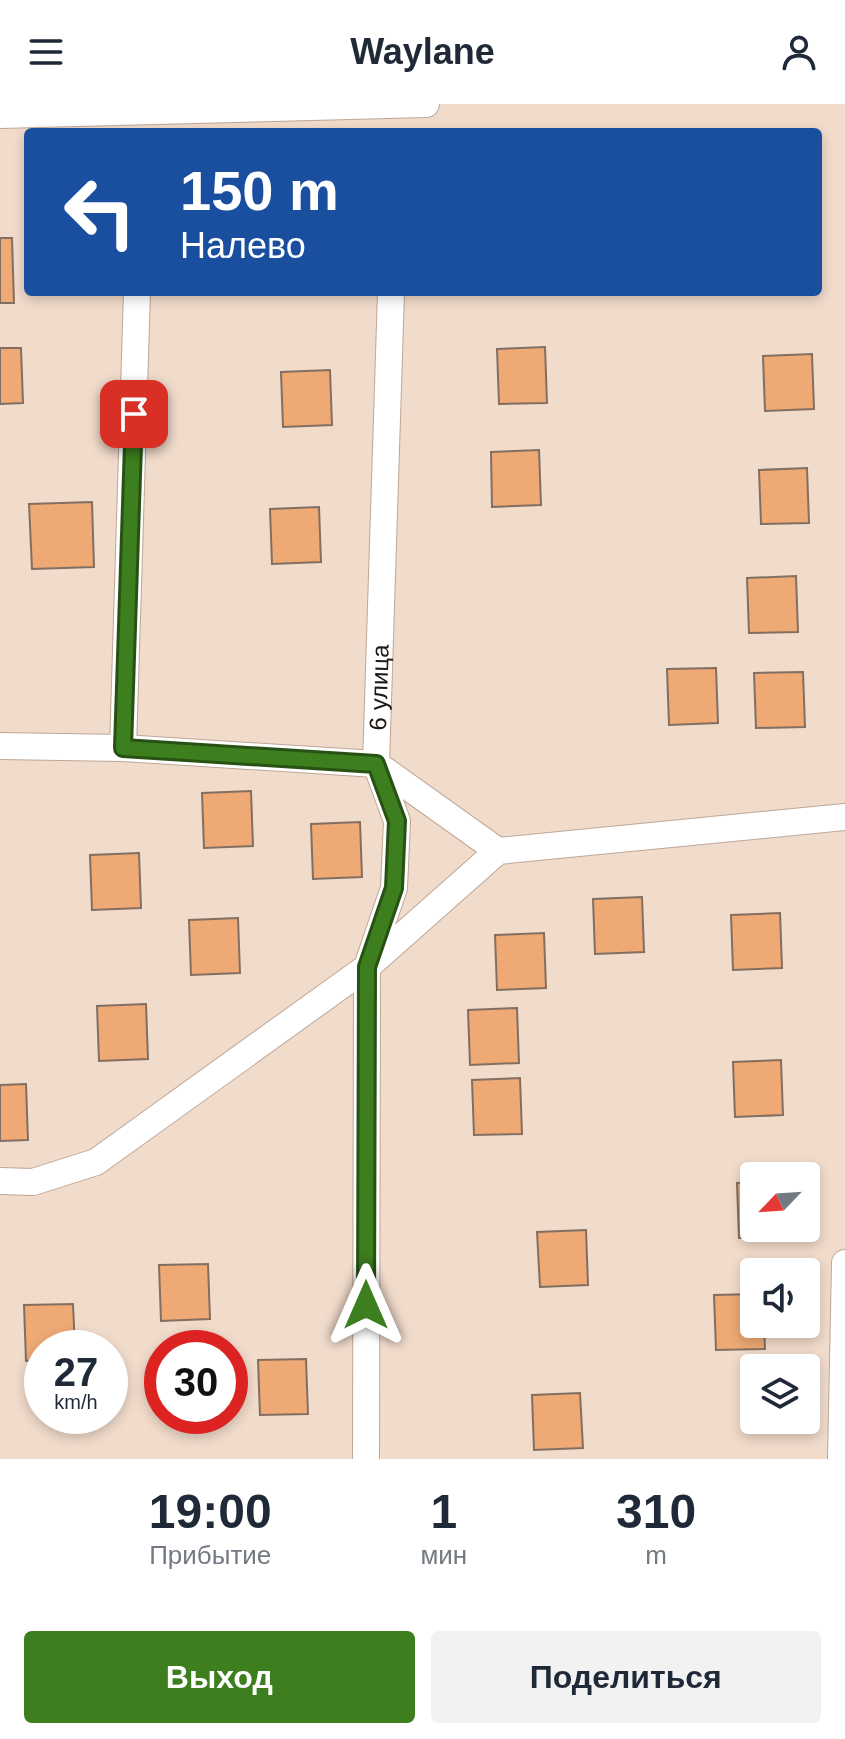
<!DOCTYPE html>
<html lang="ru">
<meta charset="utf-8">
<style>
:root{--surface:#fff;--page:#f2f2f3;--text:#1f2937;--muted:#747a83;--accent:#3d7e1e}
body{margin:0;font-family:Arial,sans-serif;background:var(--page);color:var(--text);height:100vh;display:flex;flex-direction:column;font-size:30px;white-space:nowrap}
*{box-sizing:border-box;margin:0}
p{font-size:26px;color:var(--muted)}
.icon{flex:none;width:44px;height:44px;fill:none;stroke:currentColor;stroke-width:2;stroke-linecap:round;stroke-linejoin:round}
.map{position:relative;height:1355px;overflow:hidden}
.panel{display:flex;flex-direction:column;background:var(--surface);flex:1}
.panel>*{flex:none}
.banner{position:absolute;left:24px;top:24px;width:798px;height:168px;border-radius:8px;box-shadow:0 4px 12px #0003;background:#1a4fa0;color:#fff;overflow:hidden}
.needle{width:52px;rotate:245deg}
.tools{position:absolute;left:740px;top:1058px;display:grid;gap:16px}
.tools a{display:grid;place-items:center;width:80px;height:80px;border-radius:8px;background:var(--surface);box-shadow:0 4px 12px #0003;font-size:40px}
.speed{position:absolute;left:24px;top:1226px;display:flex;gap:16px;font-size:40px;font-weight:700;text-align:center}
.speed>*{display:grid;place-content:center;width:104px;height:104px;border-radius:50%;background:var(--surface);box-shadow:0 4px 12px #0003;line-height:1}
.speed small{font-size:20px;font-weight:400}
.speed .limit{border:12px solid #d22;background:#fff;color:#111}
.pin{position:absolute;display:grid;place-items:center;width:68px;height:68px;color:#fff;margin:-34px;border-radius:16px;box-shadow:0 4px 12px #0006}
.me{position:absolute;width:88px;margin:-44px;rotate:0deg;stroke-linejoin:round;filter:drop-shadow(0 0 6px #0008)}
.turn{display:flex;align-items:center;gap:28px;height:168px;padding:0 24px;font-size:36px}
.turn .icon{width:104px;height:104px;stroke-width:2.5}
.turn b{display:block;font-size:56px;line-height:68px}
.eta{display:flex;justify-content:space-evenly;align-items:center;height:136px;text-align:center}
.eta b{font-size:48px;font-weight:700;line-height:56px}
.cta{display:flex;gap:16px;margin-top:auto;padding:16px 24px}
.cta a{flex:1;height:92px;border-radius:8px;background:var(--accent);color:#fff;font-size:32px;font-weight:700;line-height:92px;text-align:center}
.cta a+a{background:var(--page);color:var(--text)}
header{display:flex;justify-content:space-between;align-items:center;height:104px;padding:0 24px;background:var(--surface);font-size:36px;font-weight:700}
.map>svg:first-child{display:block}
.building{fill:#eea975;stroke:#836f61;stroke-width:2}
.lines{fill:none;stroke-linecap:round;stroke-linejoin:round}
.minor-casing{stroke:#bda798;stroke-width:28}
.minor{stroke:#fff;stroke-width:26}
.route-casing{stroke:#285214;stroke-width:20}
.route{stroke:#3d7e1e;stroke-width:14}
.labels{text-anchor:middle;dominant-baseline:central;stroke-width:6;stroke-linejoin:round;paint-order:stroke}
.street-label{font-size:24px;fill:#1f1712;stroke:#fff}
</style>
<header><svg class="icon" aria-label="menu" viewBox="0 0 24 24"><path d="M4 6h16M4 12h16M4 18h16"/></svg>Waylane<svg class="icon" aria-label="person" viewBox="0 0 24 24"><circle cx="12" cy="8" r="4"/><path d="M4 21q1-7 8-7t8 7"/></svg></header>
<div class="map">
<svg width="845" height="1355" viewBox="0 0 845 1355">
<rect width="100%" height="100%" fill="#f1dbcb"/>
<path class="building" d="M 0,134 L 12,134 L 14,199 L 0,199 Z
M 545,243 L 547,299 L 499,300 L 497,245 Z
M 0,244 L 21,244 L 23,299 L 0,300 Z
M 812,250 L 814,305 L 765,307 L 763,252 Z
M 330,266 L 332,321 L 283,323 L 281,268 Z
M 539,346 L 541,401 L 492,403 L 491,348 Z
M 807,364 L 809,419 L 761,420 L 759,366 Z
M 92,398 L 94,463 L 32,465 L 29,400 Z
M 319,403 L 321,458 L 272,460 L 270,405 Z
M 796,472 L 798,528 L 749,529 L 747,474 Z
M 716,564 L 718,619 L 669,621 L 667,565 Z
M 803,568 L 805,623 L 756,624 L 754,569 Z
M 251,687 L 253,742 L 204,744 L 202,689 Z
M 360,718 L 362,773 L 313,775 L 311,720 Z
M 139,749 L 141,804 L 92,806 L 90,751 Z
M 642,793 L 644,848 L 595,850 L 593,795 Z
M 780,809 L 782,864 L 733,866 L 731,811 Z
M 238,814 L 240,869 L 191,871 L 189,816 Z
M 544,829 L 546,884 L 497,886 L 495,831 Z
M 146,900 L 148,955 L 99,957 L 97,902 Z
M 517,904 L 519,959 L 470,961 L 468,906 Z
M 781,956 L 783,1011 L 735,1013 L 733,958 Z
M 520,974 L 522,1030 L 474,1031 L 472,976 Z
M 26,980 L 28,1036 L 0,1037 L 0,981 Z
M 754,1078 L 754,1124 L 787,1124 L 787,1132 L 739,1134 L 737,1079 Z
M 586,1126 L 588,1181 L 540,1183 L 537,1128 Z
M 208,1160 L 210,1215 L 161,1217 L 159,1161 Z
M 754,1190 L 754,1220 L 764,1220 L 765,1245 L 716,1246 L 714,1191 Z
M 73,1200 L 75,1244 L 42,1244 L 42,1256 L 26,1257 L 24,1201 Z
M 306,1255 L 308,1310 L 260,1311 L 258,1256 Z
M 580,1289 L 583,1344 L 534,1346 L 532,1291 Z"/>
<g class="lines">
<defs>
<g id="minor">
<path d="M 0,11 L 426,0"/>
<path d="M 0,642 L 123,644 L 376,660 L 498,747"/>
<path d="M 123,644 L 137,188"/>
<path d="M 0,1077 L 33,1078 L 96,1058 L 367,863 L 498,747 L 845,713"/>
<path id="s1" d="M 366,1355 L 367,863 L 394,784 L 397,717 L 376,660 L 391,188"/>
<path d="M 841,1355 L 845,1159"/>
</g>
</defs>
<use href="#minor" class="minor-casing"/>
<use href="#minor" class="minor"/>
</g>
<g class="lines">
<defs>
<path id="route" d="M 134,310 L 123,644 L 376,660 L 397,717 L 394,784 L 367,863 L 366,1201"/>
</defs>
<use href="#route" class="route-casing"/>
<use href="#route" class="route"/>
</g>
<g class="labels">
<g class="street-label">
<text stroke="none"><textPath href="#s1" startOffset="780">6 улица</textPath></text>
</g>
</g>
</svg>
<div class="tools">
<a><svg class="needle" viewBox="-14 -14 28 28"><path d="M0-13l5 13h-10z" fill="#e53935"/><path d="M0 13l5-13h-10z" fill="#747a83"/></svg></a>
<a><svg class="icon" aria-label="sound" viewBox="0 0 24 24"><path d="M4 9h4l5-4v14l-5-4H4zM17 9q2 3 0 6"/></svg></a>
<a><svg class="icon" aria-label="layers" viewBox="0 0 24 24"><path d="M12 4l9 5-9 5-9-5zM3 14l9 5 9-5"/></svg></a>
</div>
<div class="speed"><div>27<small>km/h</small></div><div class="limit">30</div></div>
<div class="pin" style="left:134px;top:310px;background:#d93025"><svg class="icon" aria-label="arrive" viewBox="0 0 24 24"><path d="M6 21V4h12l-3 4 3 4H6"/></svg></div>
<svg class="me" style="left:366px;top:1201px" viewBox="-20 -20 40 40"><path d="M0-17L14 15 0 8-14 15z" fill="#3d7e1e" stroke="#fff" stroke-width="4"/></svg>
<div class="banner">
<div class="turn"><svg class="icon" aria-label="left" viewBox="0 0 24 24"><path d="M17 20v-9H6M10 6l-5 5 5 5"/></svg><div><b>150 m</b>Налево</div></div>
</div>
</div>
<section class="panel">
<div class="eta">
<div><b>19:00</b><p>Прибытие</p></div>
<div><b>1</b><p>мин</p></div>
<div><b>310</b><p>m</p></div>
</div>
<div class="cta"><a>Выход</a><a>Поделиться</a></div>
</section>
